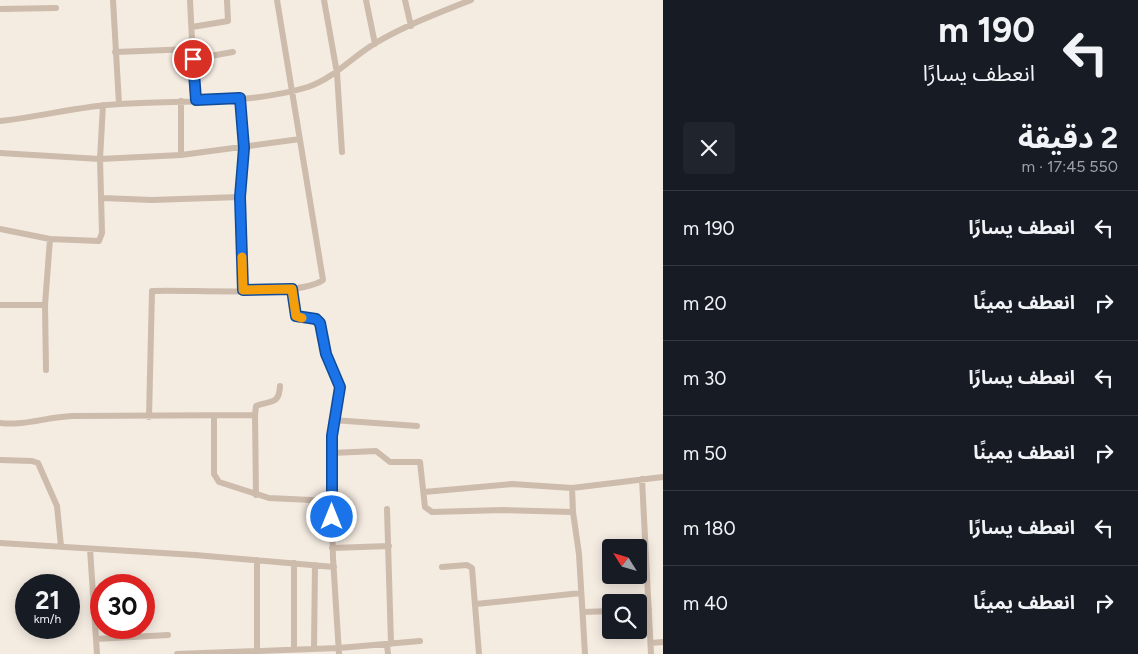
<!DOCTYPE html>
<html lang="ar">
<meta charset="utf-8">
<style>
:root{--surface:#171b24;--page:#20242c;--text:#f1f3f6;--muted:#9ea1a6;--line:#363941}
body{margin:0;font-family:Figtree,"Noto Sans Arabic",sans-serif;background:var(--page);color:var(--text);direction:rtl;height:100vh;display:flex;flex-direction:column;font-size:19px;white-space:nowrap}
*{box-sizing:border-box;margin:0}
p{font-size:16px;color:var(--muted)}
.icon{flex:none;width:28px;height:28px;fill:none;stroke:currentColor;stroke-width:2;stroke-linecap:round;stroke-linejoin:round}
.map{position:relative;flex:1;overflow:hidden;direction:ltr}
.sheet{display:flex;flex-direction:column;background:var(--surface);width:475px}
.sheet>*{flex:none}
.hud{background:#171b24;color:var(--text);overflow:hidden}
.needle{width:32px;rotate:307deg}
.controls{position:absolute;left:602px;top:539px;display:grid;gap:10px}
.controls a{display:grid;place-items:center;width:45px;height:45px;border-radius:5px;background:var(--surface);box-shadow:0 2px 12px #0003;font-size:25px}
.speed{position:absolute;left:15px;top:574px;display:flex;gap:10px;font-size:25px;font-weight:700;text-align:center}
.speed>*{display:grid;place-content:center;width:65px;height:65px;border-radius:50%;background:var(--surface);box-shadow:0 2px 12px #0003;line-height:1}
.speed small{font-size:12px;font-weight:400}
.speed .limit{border:8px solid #d22;background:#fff;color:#111}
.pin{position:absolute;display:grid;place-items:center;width:42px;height:42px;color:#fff;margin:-21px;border:2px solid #fff;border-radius:50%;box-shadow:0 1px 5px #0007}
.me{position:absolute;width:55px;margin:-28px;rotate:0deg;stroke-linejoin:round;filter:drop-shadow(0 0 4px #0008)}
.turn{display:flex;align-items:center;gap:18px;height:105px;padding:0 20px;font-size:22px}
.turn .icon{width:65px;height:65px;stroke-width:2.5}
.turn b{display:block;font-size:35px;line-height:42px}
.round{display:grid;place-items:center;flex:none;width:52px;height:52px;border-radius:5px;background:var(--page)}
.summary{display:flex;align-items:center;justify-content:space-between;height:85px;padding:0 20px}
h1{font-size:30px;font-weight:700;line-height:38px}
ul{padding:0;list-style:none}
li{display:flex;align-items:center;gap:15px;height:75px;padding:0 20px;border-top:1px solid var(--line)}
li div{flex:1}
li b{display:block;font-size:19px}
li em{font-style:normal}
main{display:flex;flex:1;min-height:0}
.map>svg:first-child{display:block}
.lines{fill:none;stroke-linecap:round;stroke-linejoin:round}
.minor{stroke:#cdbbac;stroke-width:6}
.route-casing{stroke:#114b97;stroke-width:12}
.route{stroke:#1a73e8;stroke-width:9}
.slow{stroke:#f59e0b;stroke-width:9}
</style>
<main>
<section class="sheet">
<div class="hud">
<div class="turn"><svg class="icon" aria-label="left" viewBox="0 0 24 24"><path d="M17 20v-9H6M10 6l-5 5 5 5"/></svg><div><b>190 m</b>انعطف يسارًا</div></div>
</div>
<div class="summary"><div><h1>2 دقيقة</h1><p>550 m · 17:45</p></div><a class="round"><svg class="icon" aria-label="close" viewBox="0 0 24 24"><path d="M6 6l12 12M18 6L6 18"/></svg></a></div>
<ul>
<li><svg class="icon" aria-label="left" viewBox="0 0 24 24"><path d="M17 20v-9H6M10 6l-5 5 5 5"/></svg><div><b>انعطف يسارًا</b></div><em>190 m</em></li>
<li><svg class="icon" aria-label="right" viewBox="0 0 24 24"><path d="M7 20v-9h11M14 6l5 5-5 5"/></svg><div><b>انعطف يمينًا</b></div><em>20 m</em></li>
<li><svg class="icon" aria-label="left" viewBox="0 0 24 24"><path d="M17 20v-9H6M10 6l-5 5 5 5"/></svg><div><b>انعطف يسارًا</b></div><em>30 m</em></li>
<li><svg class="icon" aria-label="right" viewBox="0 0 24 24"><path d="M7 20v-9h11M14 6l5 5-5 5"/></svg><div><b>انعطف يمينًا</b></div><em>50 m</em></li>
<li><svg class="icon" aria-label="left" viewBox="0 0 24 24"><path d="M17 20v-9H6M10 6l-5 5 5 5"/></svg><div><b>انعطف يسارًا</b></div><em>180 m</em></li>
<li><svg class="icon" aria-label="right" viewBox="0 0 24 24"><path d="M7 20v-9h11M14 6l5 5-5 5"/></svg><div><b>انعطف يمينًا</b></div><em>40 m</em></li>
</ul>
</section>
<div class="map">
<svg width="663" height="654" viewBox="0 0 663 654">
<rect width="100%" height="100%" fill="#f4ebe1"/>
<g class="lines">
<path class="minor" d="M 113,0 L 119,104
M 190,0 L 195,101
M 324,0 L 337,73 L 342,152
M 366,0 L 375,44
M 405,0 L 411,26
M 0,9 L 56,8
M 192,27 L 228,21 L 227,0
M 115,52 L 193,49
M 193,59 L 233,52
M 240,98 L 244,148 L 240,197 L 243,290
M 0,121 C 40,117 79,106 120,104 C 181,100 248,105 308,87 C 334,78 351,58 374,44 C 404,26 438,13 471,0
M 0,153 L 100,159 L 181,155 L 300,139
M 181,155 L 181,101
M 102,198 L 152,200 L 240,197
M 0,229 L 50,239 L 99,241 L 102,233 L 100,159 L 103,105
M 292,289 L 296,316 L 316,319 L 320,323 L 326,354 L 340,387 L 334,415 L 331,482 L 333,558 L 339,654
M 0,305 L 45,305
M 46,370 L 45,305 L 50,239
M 255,415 L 256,495
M 149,417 L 152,291 C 188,289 298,298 323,280 L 277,0
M 214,417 L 214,474 L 219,482 L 269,498 L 332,501
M 333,420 L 417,426
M 0,423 C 24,426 47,417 72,416 L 255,415 L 256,406 C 270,400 279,406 280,386
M 332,453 L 376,451 L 390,462 L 420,462 L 425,507 L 432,512 L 503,510 L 573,512
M 0,460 L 32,461 L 38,463 L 57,506 L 61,546
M 642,479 L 651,654
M 572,488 L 573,512 L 579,554 L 585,654
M 424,492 L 512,484 L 572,488 L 663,477
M 387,509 L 391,644
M 0,543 L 195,555 L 334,567
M 332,548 L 389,546
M 90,549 L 97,654
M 294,563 L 294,649
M 442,567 L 467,565 L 472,568 L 479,654
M 476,604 L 581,593
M 639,609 L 649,609
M 583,612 L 611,611
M 96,639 L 168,635
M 651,643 L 663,642
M 387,644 L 388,654
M 314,648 L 315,565
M 257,650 L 257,560
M 177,654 L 339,648 L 420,641"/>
</g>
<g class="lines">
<defs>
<path id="route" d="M 193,59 L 196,100 L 240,98 L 244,148 L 240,197 L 243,290 L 292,289 L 296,316 L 316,319 L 320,323 L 326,354 L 340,387 L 332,436 L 332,517"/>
</defs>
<use href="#route" class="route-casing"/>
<use href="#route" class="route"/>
<path class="slow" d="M 242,257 L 243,290 L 292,289 L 296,316 L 302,318"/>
</g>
</svg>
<div class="controls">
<a><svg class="needle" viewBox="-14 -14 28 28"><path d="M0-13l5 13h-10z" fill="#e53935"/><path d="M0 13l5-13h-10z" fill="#9ea1a6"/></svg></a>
<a><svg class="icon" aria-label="search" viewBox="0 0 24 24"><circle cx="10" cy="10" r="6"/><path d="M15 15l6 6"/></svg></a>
</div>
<div class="speed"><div>21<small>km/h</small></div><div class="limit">30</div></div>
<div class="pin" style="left:193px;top:59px;background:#d93025"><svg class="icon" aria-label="arrive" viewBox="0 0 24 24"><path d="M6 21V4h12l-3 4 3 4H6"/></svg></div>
<svg class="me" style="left:332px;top:517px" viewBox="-20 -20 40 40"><circle r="17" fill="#1a73e8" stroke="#fff" stroke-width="3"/><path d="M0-11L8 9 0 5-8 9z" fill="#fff"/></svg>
</div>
</main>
